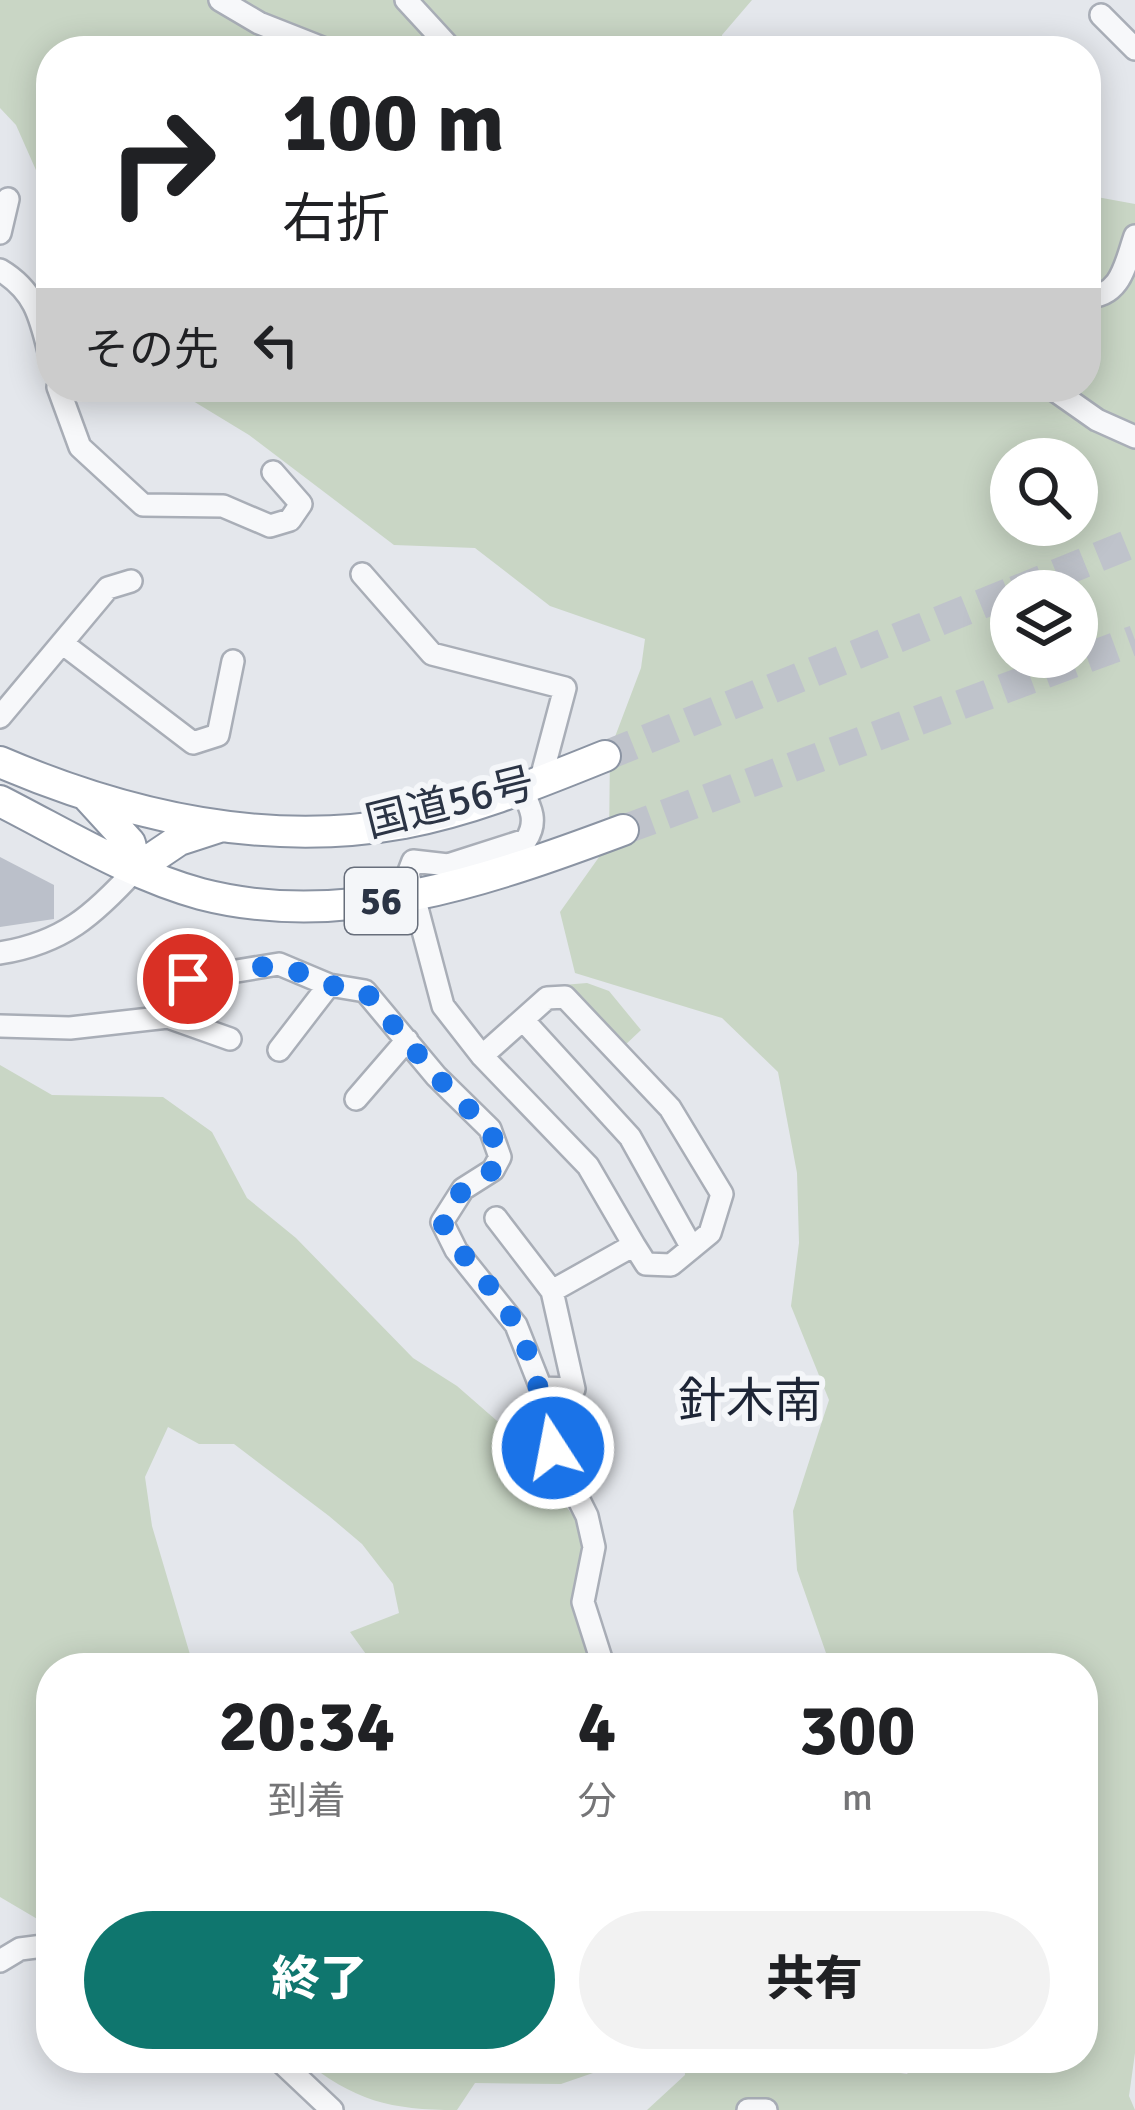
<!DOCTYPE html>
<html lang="ja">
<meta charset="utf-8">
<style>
:root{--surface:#fff;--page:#f2f2f2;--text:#202124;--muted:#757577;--accent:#0f766e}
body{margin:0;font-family:Signika,"Noto Sans JP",sans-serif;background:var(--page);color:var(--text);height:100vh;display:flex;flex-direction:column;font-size:45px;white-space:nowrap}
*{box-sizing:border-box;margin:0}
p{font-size:39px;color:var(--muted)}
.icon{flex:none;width:66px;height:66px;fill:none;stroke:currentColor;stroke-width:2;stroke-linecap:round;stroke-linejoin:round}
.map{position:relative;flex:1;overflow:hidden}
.drawer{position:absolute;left:36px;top:1653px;width:1062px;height:420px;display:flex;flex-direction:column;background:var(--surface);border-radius:48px;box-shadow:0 6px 30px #0003}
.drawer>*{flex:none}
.top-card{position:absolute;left:36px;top:36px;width:1065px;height:366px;border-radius:48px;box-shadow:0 6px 30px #0003;background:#fff;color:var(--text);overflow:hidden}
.tools{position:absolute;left:990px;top:438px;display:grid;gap:24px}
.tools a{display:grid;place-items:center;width:108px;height:108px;border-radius:50%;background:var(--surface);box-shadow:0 6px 30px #0003;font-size:60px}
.pin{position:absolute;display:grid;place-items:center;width:102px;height:102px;color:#fff;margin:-51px;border:6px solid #fff;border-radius:50%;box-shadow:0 3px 12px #0007}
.me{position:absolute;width:132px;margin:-66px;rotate:349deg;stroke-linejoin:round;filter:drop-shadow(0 0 9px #0008)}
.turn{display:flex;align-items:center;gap:42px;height:252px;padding:0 48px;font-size:54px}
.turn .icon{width:156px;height:156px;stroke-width:2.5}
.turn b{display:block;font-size:84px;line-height:102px}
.then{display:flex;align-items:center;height:114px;padding:0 48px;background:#0003;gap:24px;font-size:45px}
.eta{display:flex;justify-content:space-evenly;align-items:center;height:204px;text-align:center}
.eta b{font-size:72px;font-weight:800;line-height:84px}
.primary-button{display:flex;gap:24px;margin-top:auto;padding:24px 48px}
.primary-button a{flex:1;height:138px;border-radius:72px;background:var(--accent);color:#fff;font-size:48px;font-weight:800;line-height:138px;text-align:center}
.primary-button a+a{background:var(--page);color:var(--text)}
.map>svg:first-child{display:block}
.green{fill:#c9d6c5;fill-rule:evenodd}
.building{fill:#bbc0ca}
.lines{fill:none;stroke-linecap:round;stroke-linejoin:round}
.highway-tunnel{stroke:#bfc3cb;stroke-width:30;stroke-dasharray:30 15;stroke-linecap:butt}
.minor-casing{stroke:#a9aeb7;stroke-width:26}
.highway-casing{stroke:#8b94a3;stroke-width:34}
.minor{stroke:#f7f8fa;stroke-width:21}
.highway{stroke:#fff;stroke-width:30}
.route{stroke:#1a73e8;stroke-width:21;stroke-dasharray:0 37.8}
.labels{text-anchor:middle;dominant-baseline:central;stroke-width:12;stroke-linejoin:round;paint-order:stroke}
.shield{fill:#f4f6f9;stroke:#676e7b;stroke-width:3}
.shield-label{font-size:39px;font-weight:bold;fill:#2b3445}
.street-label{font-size:42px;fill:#2b3445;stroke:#f4f6f9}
.quarter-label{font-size:48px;fill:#1d2536;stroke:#f4f6f9}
</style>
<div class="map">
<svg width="1135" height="2110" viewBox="0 0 1135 2110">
<rect width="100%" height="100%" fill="#e4e7ec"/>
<path class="green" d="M 0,0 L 752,0 L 722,35 L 722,51 L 51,51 L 51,204 L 16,125 L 0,108 Z
M 1086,195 L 1135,204 L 1135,2053 L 1129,2096 L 1135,2110 L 647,2110 L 685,2075 L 684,2058 L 806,2058 L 907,2074 L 920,2058 L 1083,2058 L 1083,1668 L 839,1668 L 826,1653 L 797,1570 L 793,1511 L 829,1400 L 791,1306 L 799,1243 L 797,1173 L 778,1072 L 722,1018 L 575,973 L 560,912 L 609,843 L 610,750 L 641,668 L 645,639 L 550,606 L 475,548 L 394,545 L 249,435 L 170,387 L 1086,387 ZM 1011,459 L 1077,459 L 1077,525 L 1011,525 ZM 1011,591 L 1077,591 L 1077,657 L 1011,657 Z
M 587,983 L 609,991 L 641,1030 L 623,1047 L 563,985 Z
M 0,1065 L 52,1095 L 163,1097 L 212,1132 L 247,1198 L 296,1238 L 413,1358 L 457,1386 L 504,1427 L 575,1518 L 589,1583 L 594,1668 L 376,1668 L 350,1632 L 399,1613 L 393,1584 L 362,1544 L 329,1516 L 234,1444 L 199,1444 L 168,1427 L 145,1477 L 152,1526 L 194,1668 L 51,1668 L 51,1921 L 39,1920 L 0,1897 Z
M 301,2058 L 591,2058 L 593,2073 L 561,2084 L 475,2083 L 457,2110 C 390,2110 354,2101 301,2058 Z"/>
<path class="building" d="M 0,857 L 54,885 L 54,919 L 0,927 Z"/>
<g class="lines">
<path class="highway-tunnel" d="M 1015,591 L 1135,542
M 605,756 L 1011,592
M 623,830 L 1135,640"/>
<defs>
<path id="minor" d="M 220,0 L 259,23 L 330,51
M 406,0 L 453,51
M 1101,15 L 1135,49
M 0,233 L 8,199
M 0,270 C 37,292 41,320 51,360
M 1086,297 C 1121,297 1125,265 1135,236
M 58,387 L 80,447 L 143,505 L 223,506 L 270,526 L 290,520 L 301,504 L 273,472
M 1050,387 L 1097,420 L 1135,437
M 362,574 L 432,654 L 565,688 L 540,782
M 62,643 L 193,743 L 218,735 L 233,661
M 0,717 L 108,588 L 131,581
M 0,953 C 63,943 94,915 136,869
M 168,1017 L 230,1039
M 523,1020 L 630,1137 L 692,1248
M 0,1026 L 70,1028 L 168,1017 L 188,979 L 279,964 L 329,985 L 365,991 L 436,1076 L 490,1129 L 500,1157 L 493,1170 L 463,1189 L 442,1222 L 456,1250 L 516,1325 L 541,1388 L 574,1389 L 552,1291 L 634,1245 L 588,1166 L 482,1056 L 443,1006 L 408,874 L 413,861 L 448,865 L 526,840 C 538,822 531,808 522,790
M 279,1050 L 329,985
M 482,1056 L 547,998 L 565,997 L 670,1108 L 722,1194 L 710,1233 L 671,1265 L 646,1264 L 634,1245
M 356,1099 L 407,1040
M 496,1218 L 552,1291
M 541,1388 L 553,1448 L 587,1516 L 594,1547 L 583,1602 L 604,1668
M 0,1961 L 20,1949 L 51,1945
M 277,2058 L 332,2110
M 748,2110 L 766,2110"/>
<path id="highway" d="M 0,762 C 126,816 267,848 404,823 C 473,810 540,782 605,756
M 88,797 L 130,843 L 136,869
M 0,801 C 65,834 131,875 201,894 C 344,931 489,880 623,830
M 136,869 L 179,840 L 219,827"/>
</defs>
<use href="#minor" class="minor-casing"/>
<use href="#highway" class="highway-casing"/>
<use href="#minor" class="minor"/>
<use href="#highway" class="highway"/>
</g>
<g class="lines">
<path class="route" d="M 188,979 L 279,964 L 329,985 L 365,991 L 436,1076 L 490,1130 L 500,1156 L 493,1170 L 463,1189 L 442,1222 C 461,1259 494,1285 514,1322 C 536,1362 541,1405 553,1448"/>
</g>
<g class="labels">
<rect class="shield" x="345" y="868" width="72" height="66" rx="9"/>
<g class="shield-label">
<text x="381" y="901">56</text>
</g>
<g class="street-label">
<text transform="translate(450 803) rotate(-14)">国道56号</text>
</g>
<g class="quarter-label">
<text x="750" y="1401">針木南</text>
</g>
</g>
</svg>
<div class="tools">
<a><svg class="icon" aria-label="search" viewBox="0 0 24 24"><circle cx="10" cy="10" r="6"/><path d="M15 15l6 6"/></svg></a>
<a><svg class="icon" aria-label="layers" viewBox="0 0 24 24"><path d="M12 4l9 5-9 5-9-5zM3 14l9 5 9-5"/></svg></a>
</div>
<div class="pin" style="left:188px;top:979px;background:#d93025"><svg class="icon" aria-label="arrive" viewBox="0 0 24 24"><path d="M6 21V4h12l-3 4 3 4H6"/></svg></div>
<svg class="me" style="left:553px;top:1448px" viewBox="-20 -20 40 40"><circle r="17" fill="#1a73e8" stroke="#fff" stroke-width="3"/><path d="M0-11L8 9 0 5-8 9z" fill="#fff"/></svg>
<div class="top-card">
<div class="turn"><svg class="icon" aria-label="right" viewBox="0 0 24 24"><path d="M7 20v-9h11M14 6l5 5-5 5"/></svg><div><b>100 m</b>右折</div></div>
<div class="then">その先<svg class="icon" aria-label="left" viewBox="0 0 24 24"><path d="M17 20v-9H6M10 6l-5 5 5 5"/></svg></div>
</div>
<section class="drawer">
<div class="eta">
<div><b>20:34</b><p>到着</p></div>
<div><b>4</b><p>分</p></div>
<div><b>300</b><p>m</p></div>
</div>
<div class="primary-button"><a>終了</a><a>共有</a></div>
</section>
</div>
